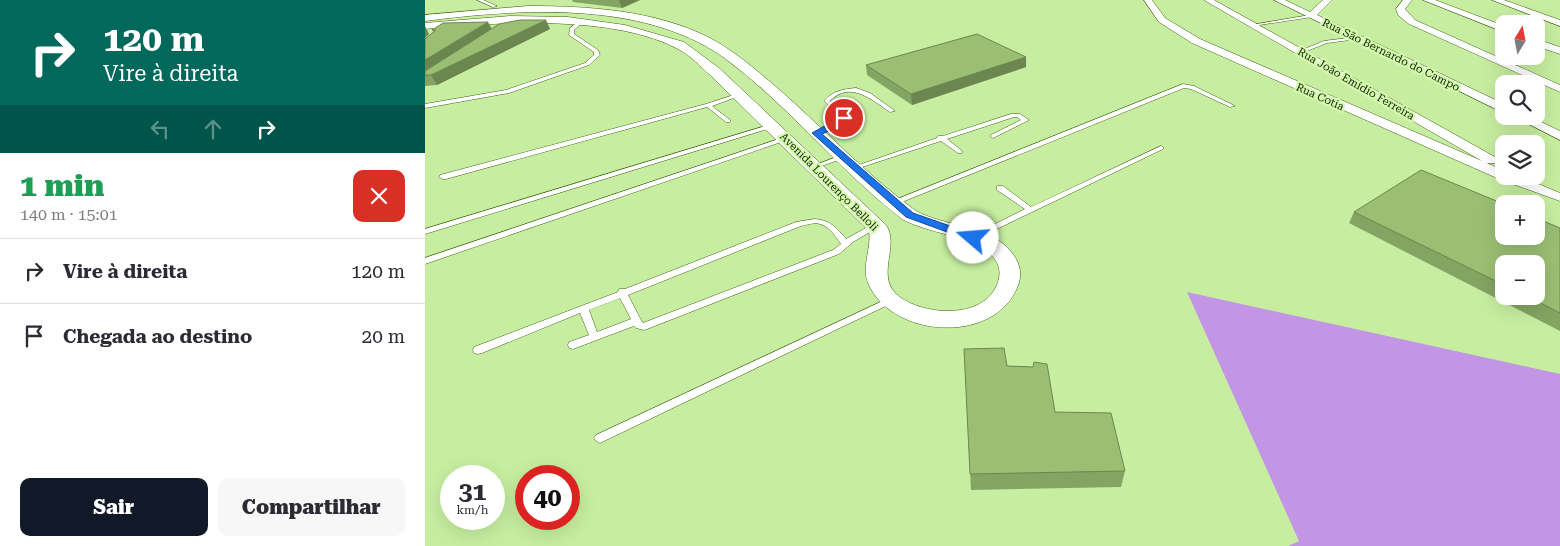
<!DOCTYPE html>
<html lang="pt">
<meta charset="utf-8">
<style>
:root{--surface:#fff;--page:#f7f7f7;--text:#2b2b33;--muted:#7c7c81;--line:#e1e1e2;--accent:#111827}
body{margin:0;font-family:"Roboto Serif",serif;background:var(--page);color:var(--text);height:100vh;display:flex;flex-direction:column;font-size:19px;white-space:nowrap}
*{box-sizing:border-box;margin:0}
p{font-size:16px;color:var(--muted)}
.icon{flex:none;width:28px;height:28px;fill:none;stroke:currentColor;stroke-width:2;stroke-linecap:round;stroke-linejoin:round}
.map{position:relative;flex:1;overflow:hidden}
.panel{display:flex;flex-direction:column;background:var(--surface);width:425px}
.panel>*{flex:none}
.hud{background:#00695c;color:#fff;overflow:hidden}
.needle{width:32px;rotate:10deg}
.buttons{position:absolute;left:1070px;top:15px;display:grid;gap:10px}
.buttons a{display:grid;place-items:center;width:50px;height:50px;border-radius:10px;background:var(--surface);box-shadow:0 5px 20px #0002;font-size:25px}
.speed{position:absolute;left:15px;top:465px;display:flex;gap:10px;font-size:25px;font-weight:700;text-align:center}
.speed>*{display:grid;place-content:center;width:65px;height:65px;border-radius:50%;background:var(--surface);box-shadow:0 5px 20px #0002;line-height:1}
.speed small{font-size:12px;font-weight:400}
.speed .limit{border:8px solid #d22;background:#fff;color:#111}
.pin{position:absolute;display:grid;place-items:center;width:42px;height:42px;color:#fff;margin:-21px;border:2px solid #fff;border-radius:50%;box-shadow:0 1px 5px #0007}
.me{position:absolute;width:55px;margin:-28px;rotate:288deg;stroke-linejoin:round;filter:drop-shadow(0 0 4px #0008)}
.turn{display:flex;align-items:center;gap:18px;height:105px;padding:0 20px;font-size:22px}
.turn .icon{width:65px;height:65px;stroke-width:2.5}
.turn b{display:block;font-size:35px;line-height:42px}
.lanes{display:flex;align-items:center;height:48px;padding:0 20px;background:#0003;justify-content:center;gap:25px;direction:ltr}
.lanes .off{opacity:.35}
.round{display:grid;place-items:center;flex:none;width:52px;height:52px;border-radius:10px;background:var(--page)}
.head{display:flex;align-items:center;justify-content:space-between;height:85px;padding:0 20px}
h1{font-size:30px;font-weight:800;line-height:38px;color:#1e9e55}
.cta{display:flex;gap:10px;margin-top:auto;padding:10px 20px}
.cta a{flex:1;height:58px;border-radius:10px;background:var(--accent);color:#fff;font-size:20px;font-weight:800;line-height:58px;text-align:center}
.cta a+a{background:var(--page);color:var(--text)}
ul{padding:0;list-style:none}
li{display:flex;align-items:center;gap:15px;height:65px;padding:0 20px;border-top:1px solid var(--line)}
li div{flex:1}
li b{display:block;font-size:19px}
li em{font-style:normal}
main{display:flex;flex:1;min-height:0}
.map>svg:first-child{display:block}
.green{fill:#c396e5}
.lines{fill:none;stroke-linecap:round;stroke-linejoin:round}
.service-casing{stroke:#416214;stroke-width:1}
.minor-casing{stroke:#416214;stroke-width:1}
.tertiary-casing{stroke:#416214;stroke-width:1}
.service{fill:#fff;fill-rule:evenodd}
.minor{fill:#fff;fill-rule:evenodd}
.tertiary{fill:#fff;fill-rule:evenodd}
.wall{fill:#84a463;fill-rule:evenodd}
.shaded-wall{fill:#6c8650}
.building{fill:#9abf73;stroke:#6c8650}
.route{fill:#1a73e8;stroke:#114b97}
.labels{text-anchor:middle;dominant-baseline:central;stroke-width:4.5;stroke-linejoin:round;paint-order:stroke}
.far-street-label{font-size:11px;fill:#121f02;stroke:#d4fbad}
</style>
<main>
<section class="panel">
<div class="hud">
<div class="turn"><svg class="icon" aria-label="right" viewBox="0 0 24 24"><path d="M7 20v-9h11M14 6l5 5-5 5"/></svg><div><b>120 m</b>Vire à direita</div></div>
<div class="lanes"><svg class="icon off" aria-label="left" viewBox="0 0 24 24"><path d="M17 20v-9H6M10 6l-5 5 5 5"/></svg><svg class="icon off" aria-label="ahead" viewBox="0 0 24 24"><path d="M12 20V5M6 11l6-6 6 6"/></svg><svg class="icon" aria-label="right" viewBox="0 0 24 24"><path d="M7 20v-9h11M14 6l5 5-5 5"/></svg></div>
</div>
<div class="head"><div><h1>1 min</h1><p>140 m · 15:01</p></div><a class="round" style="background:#d93025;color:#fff"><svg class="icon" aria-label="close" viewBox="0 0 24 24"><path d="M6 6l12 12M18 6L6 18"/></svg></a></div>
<ul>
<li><svg class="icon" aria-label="right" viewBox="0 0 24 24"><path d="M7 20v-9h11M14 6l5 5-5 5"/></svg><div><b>Vire à direita</b></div><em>120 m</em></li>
<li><svg class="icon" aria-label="arrive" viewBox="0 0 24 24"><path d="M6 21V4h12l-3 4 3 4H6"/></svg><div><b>Chegada ao destino</b></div><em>20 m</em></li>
</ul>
<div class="cta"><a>Sair</a><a>Compartilhar</a></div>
</section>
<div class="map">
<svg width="1135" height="546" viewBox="0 0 1135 546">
<rect width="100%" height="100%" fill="#c7eea0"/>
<path class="green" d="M 762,292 L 1135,374 L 1135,546 L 863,546 L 874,541 Z"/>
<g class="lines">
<defs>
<path id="service" d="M 52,0 L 58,0 L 72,6 L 68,7 Z
M 885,15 L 887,15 L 887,17 L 828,26 L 826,25 Z
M 153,22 L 157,23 L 149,30 L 149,34 L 173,50 L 175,55 L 164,65 L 84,93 L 0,108 L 0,104 L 81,90 L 160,63 L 169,55 L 169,52 L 144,35 L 145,28 Z
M 931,37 L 933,37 L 933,39 L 902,43 L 877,53 L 872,52 L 899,41 Z
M 758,84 L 769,86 L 810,106 L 805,107 L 766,89 L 759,88 L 472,204 L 469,204 L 465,202 Z
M 431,88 L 445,93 L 470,111 L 465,112 C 447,100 425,80 405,101 L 422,118 L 420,122 L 393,134 L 389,134 L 389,132 L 415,120 L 416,118 L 399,101 C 407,91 419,89 431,88 Z
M 312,94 L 317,95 L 287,106 L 305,120 L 305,122 L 301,122 L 282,107 L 21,179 L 18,179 L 14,177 L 15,175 L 281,104 Z
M 586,114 L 595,114 L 604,120 L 568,138 L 566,137 L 566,135 L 596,120 L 592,117 L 589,117 L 522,139 L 537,151 L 537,153 L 533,153 L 516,141 L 431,169 L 429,170 L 425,168 L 512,138 L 513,136 L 518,136 Z
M 347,124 L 350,126 L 349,127 L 0,234 L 0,229 Z
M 360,137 L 363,139 L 362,140 L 0,264 L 0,258 Z
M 736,146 L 738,147 L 738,149 L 551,239 L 548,240 L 544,237 L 600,209 L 572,190 L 572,186 L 578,186 L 606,207 Z
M 417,155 L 420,157 L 419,158 L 391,168 L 389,169 L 385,167 Z
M 390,219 C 405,220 412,228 421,239 L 448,224 L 454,224 L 455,226 L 428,242 L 414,254 L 222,329 L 219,330 L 211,328 L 209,326 L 148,349 L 144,348 L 143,345 L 144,342 L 164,335 L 155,313 L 57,353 L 53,354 L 49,353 L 48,350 L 49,347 L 193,292 L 194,289 L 200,289 L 371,222 ZM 390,223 C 403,224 409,234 416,244 L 408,250 L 218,323 L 216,320 L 203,295 L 376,226 ZM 195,298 L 206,319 L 172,332 L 164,310 Z
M 464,298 L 467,299 L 469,301 L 467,303 L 179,441 L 175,443 L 171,441 L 169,438 L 171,435 Z"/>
<path id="minor" d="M 719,0 L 727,0 L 740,18 L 775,39 L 1057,161 L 779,0 L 789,0 L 1070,157 L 1072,160 L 1070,163 L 1062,163 L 1079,171 L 1079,176 L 1094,176 L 1135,193 L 1135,201 L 1074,179 L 767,43 L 734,22 Z
M 849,0 L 860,0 L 885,12 L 898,0 L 907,0 L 892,15 L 1079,104 L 1079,113 Z
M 978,0 L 987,0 L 980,9 L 990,20 L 1135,85 L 1135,92 L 984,24 L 973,15 L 971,9 Z
M 998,0 L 1010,0 L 1079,26 L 1079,32 Z
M 1067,0 L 1079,0 L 1135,20 L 1135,26 Z
M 1111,39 L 1135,47 L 1135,54 L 1111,46 Z
M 1088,116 L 1104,116 L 1135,131 L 1135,140 Z"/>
<path id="tertiary" d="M 103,6 C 163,6 230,10 285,38 C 311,52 335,73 357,92 C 402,132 443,176 491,211 C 517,225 561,227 582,247 C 594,260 599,272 592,288 C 568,345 466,338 443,283 C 436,267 447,247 444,231 L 284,74 C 275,66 266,56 255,50 C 190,14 72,22 0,29 L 0,23 L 85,16 L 143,17 L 200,25 L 259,42 L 294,68 L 461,225 C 475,245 451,274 471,294 C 497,317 565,321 574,278 C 576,268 572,260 565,254 C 541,234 504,234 477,219 C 413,170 363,104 298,57 C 217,0 93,9 0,21 L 0,15 Z"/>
</defs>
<use href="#service" class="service-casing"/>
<use href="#minor" class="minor-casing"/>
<use href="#tertiary" class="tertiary-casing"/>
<use href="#service" class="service"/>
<use href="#minor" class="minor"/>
<use href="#tertiary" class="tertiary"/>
</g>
<path class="wall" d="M 147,0 L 215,0 L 197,8 L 148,2 Z
M 67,29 L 125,29 L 12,85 L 0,86 L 0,39 L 9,32 L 7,30 Z
M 601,57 L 601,67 L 487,105 L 442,75 L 441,65 Z
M 929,212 L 1135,228 L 1135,331 L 924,223 ZM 1079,264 L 1111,296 L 1079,296 Z
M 539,349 L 582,366 L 608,367 L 630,412 L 700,471 L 696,487 L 546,490 Z"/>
<path class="shaded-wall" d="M 194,0 L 215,0 L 197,8 Z
M 121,20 L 125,29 L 12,85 L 6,75 Z
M 63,22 L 68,31 L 0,74 L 0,60 Z
M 0,26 L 4,34 L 0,38 Z
M 601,57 L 601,67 L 487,105 L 486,94 Z"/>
<path class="building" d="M 95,20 L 121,20 L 6,75 L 0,75 L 0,71 L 74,24 Z
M 63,22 L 0,60 L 0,39 L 11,30 L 7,30 L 18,23 Z
M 552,34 L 601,57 L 486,94 L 441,65 Z
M 996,170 L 1079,204 L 1079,236 L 1111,236 L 1111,218 L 1135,228 L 1135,313 L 1102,296 L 1111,296 L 1111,264 L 1079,264 L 1079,285 L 929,212 Z
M 579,348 L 582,366 L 608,367 L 609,362 L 622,364 L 630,412 L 686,413 L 700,471 L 545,474 L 539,349 Z"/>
<path class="route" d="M 419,115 L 423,118 L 420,124 L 397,134 L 488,213 L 551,235 L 551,240 L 544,240 L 481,217 L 387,133 Z"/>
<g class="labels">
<g class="far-street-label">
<text transform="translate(966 55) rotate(26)">Rua São Bernardo do Campo</text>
<text transform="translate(931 84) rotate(30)">Rua João Emídio Ferreira</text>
<text transform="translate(895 97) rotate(24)">Rua Cotia</text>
<text transform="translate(404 182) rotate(45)">Avenida Lourenço Belloli</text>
</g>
</g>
</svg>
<div class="buttons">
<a><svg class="needle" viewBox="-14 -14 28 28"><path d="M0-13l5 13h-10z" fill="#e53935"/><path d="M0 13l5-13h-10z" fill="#7c7c81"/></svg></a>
<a><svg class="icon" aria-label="search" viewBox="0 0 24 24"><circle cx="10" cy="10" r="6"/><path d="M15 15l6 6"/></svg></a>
<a><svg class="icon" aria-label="layers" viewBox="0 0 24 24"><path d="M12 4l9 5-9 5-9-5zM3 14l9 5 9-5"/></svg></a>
<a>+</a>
<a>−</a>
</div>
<div class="speed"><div>31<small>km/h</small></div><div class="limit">40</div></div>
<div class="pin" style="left:419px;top:118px;background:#d93025"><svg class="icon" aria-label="arrive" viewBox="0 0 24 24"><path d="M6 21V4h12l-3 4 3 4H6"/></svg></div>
<svg class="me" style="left:548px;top:238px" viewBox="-20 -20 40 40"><circle r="19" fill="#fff"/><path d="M0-13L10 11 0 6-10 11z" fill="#1a73e8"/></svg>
</div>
</main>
